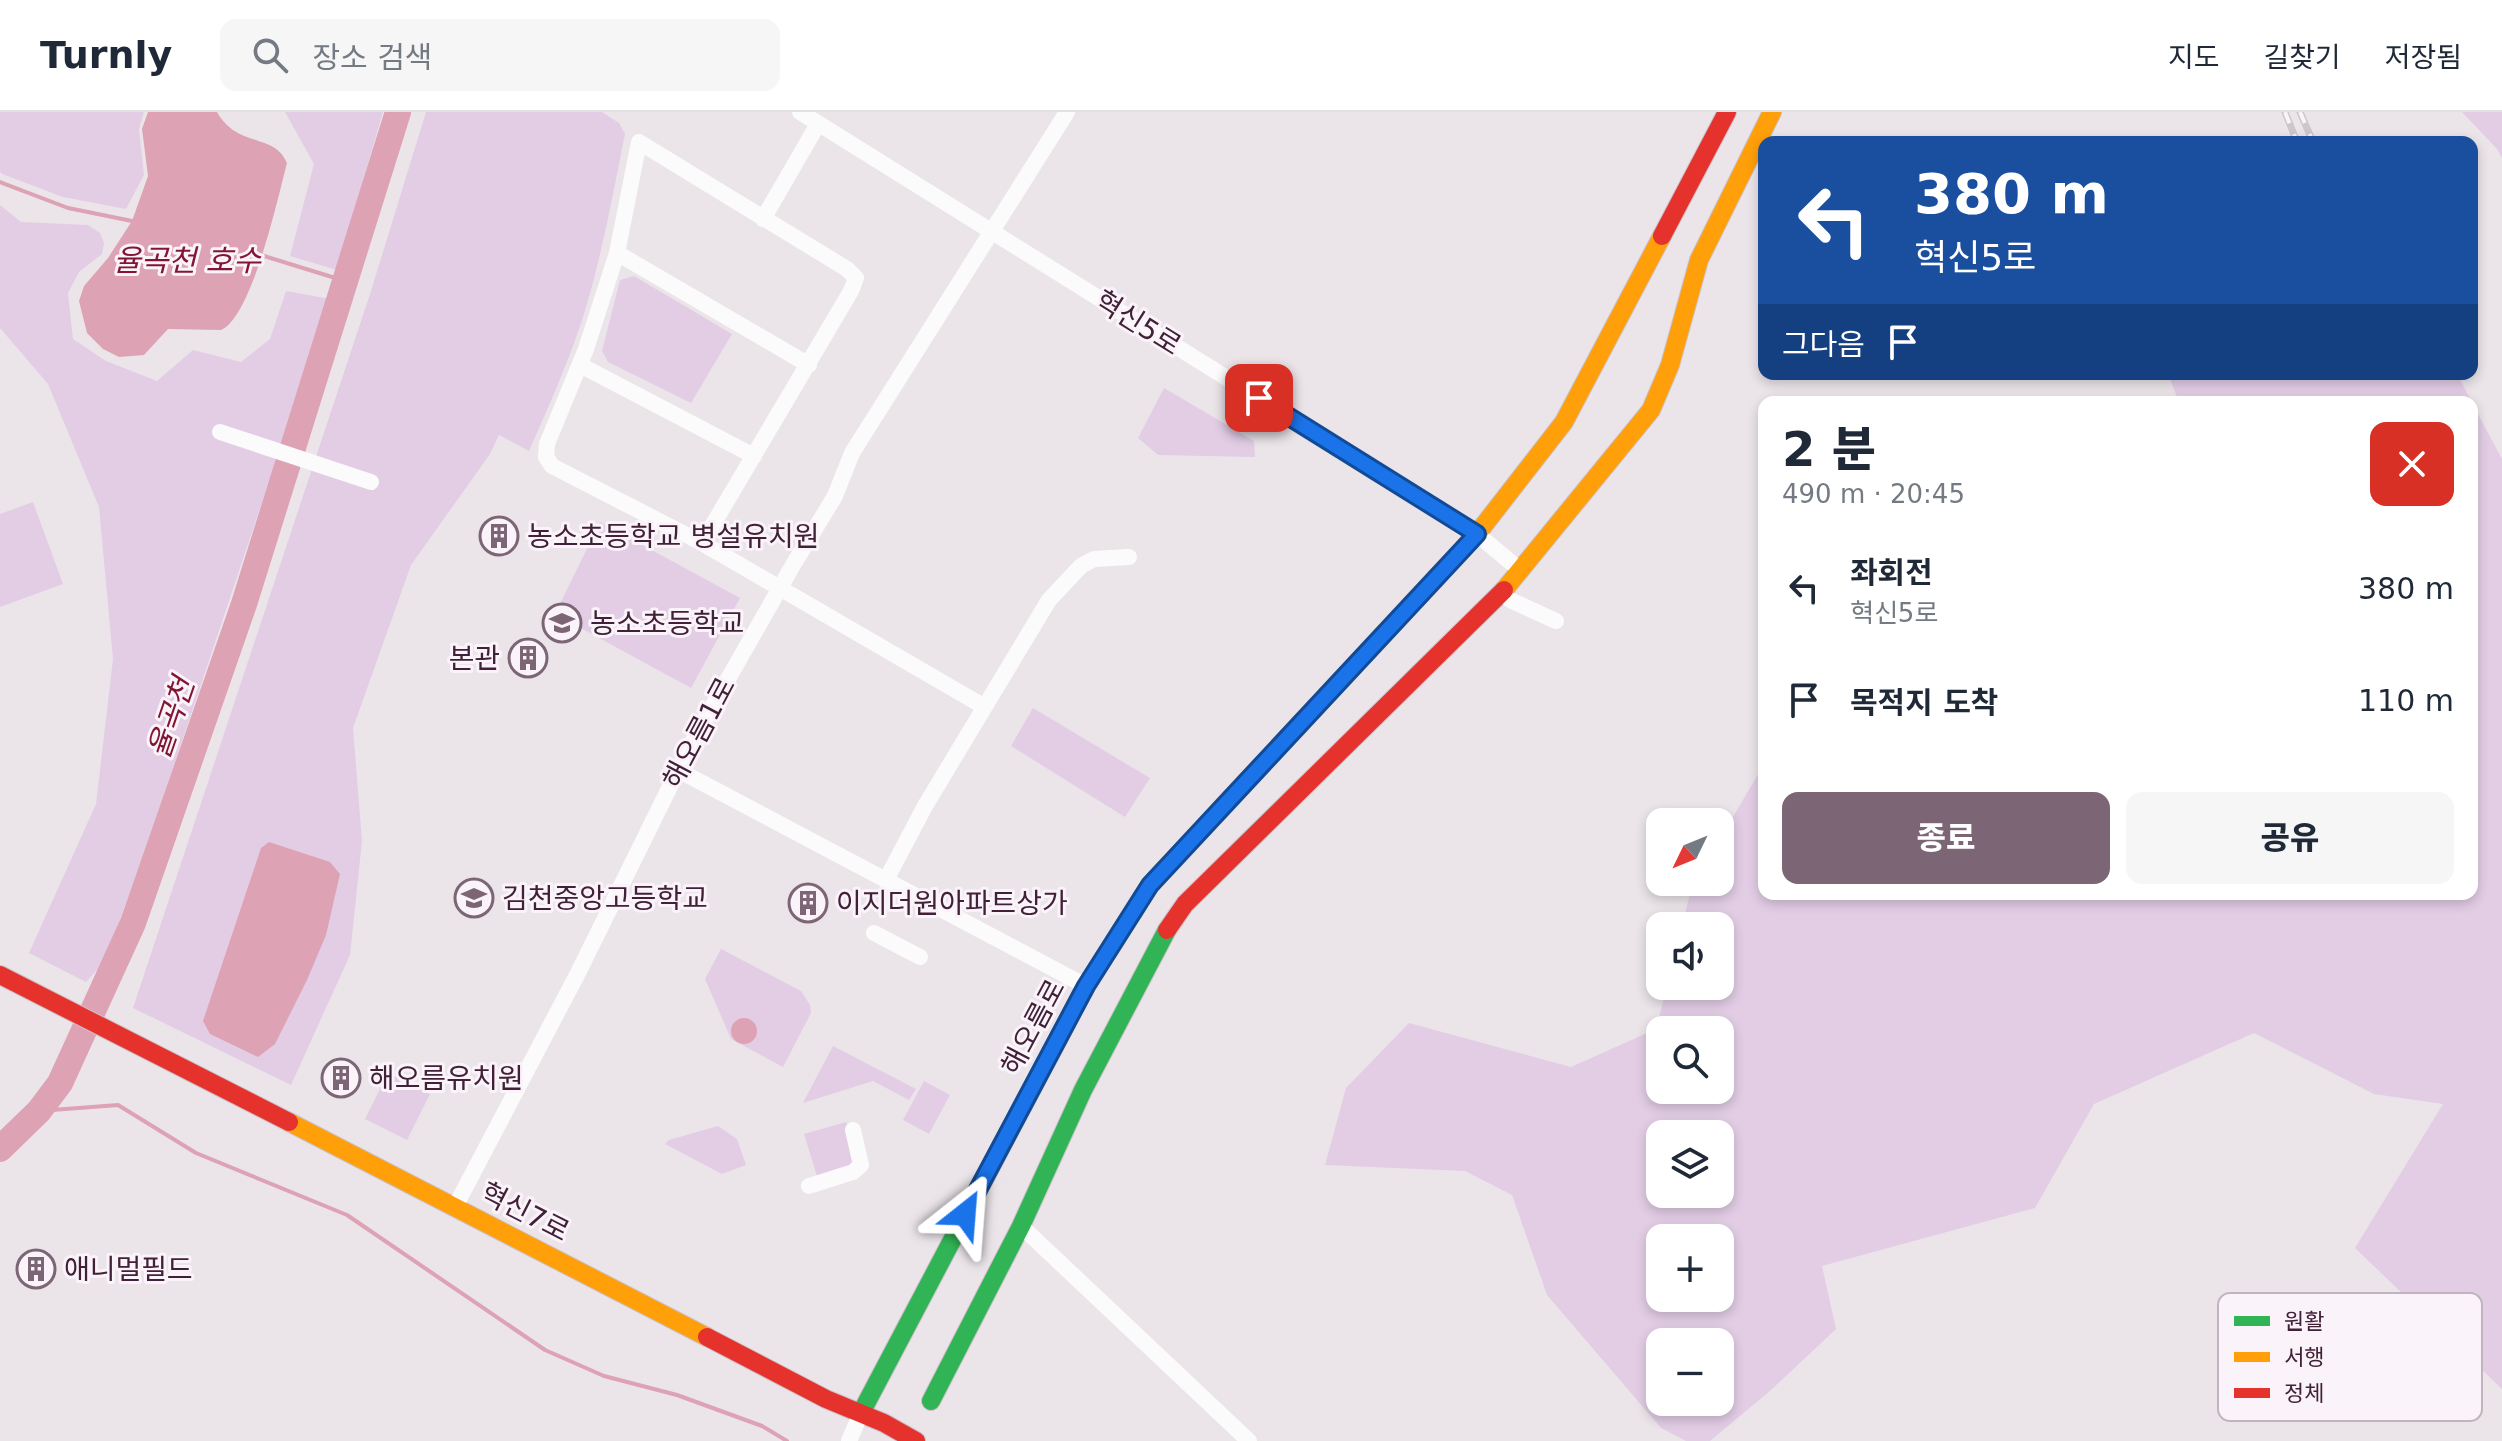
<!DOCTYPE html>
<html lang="ko">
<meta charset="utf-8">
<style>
:root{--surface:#fff;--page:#f6f6f7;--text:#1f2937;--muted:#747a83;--line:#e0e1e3;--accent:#7c6676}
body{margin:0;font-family:"DejaVu Sans","Noto Sans KR",sans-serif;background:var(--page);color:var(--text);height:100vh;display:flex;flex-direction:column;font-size:30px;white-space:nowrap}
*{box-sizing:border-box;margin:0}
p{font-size:26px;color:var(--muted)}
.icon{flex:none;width:44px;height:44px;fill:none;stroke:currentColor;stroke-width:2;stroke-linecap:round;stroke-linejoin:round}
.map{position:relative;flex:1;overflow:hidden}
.details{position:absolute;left:1758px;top:284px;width:720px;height:504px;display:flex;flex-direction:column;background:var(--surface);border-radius:16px;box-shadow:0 4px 12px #0003}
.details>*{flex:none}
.top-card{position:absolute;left:1758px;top:24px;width:720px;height:244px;border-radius:16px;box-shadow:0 4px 12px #0003;background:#1a4fa0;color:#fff;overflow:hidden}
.needle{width:52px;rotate:227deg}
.controls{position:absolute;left:1646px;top:696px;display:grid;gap:16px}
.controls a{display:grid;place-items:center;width:88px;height:88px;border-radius:16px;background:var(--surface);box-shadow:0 4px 12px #0003;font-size:40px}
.pin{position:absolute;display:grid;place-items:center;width:68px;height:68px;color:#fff;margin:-34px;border-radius:16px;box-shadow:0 4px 12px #0006}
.me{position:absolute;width:88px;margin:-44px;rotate:28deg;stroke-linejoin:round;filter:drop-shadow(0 0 6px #0008)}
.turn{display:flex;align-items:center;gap:28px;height:168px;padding:0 24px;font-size:36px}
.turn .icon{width:104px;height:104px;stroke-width:2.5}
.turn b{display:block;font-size:56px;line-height:68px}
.then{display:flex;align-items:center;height:76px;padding:0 24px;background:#0003;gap:16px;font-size:30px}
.round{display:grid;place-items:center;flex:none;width:84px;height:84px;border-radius:16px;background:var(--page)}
.head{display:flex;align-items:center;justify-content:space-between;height:136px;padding:0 24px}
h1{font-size:48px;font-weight:800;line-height:60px}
.cta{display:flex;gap:16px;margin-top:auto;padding:16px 24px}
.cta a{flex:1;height:92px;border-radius:16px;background:var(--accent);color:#fff;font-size:32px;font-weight:800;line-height:92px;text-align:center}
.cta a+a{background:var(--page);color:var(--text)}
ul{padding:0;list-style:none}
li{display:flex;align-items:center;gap:24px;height:112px;padding:0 24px}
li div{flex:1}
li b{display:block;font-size:30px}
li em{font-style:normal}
header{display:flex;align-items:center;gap:48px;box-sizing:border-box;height:112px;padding:0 40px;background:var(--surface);border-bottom:2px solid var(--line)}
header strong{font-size:38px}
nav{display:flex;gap:44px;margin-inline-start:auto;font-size:28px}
.search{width:560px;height:72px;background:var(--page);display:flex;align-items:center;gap:20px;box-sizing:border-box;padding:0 28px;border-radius:16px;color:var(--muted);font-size:30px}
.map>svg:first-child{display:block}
.green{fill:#e2cde5;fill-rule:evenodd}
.water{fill:#dda2b4}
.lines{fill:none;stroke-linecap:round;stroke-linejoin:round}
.stream{stroke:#dda2b4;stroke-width:4}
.river{stroke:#dda2b4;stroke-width:26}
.fast-casing{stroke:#cbc1c8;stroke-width:20}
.slow-casing{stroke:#cbc1c8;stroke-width:20}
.jam-casing{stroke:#cbc1c8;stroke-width:20}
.street{stroke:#fcfbfc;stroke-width:16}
.fast{stroke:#30b455;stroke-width:18}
.slow{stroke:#ff9f0a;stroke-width:18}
.jam{stroke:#e5322d;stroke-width:18}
.rail-casing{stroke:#ccc7cb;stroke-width:7}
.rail{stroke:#faf3f9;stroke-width:4;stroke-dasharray:12;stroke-linecap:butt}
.route-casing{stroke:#114b97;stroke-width:20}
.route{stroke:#1a73e8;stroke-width:14}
.labels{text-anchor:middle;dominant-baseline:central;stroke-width:6;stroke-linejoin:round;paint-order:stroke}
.street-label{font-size:28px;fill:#412137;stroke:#faf3f9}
.poi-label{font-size:28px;fill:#412137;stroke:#faf3f9;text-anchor:start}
.water-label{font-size:30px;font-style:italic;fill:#821533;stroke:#faf3f9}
.key{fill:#faf3f9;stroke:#c2b4bf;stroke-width:2}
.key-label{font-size:22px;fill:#412137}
</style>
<header>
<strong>Turnly</strong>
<div class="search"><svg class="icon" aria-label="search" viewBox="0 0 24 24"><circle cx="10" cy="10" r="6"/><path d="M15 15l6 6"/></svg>장소 검색</div>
<nav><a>지도</a><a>길찾기</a><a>저장됨</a></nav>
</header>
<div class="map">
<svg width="2502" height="1329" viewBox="0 0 2502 1329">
<rect width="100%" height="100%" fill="#ebe5ea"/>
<path class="green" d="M 0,0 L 144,0 L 139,17 L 144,63 L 126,97 L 63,85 L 2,62 L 0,60 Z
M 285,0 L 383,0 L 337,158 L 290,144 L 314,52 Z
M 426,0 L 602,0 L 619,11 L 625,22 C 613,82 602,143 584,202 C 569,249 549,294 529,339 L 499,323 L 490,342 L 411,453 L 353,616 L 362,729 L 350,843 L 291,973 L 133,896 L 371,179 Z
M 2462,0 L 2502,0 L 2502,46 L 2497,37 Z
M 0,93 L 21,110 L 88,113 L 100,121 L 104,131 L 102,142 L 79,160 L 68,181 L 73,227 L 106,249 L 157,269 L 193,238 L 241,250 L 270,227 L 286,179 L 330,187 L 149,728 L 113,827 L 97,858 L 86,870 L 29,841 L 96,692 L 113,547 L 99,395 L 48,272 L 0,216 Z
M 634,164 L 732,222 L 691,291 L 608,250 L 602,239 L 620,168 Z
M 2168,262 L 2457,262 L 2472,290 L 2179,290 Z
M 1164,276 L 1254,329 L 1255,345 L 1158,343 L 1138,326 Z
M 2472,291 L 2502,347 L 2502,1277 L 2355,1136 L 2443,992 L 2374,982 L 2254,921 L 2094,992 L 2035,1096 L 1822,1154 L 1836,1217 L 1771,1278 L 1710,1329 L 1686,1329 L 1661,1316 L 1547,1183 L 1512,1083 L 1465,1059 L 1325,1053 L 1346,976 L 1409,911 L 1571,955 L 1656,917 L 1667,874 L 1720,874 L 1720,814 L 1682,814 L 1690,781 L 1696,770 L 1720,770 L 1720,727 L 1764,652 L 1764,782 L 2472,782 ZM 1660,918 L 1720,918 L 1720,978 L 1660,978 ZM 1660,1022 L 1720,1022 L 1720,1082 L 1660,1082 ZM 1660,1126 L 1720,1126 L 1720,1186 L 1660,1186 ZM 1660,1230 L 1720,1230 L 1720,1290 L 1660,1290 Z
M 33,390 L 63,472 L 0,495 L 0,402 Z
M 600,410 L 740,486 L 691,576 L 555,502 Z
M 1033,596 L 1150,666 L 1125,705 L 1011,634 Z
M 721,837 L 801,879 L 810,893 L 811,901 L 783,955 L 731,927 L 705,867 Z
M 833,934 L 916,977 L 909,988 L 873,969 L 803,991 Z
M 388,961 L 430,982 L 407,1028 L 365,1007 Z
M 924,969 L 950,983 L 929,1022 L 903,1008 Z
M 846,1010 L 856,1044 L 851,1054 L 817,1064 L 804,1022 Z
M 718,1014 L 737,1027 L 746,1053 L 722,1062 L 665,1032 L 669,1028 Z"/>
<path class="water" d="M 148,0 L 217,0 C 238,37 274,20 287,51 C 278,85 252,205 221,218 L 168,217 L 144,243 L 119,245 L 103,237 L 87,221 L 79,189 L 84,174 L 108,146 L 132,109 L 148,64 L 142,17 Z
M 269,730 L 330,750 L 340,762 L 326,823 L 307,868 L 275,932 L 258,945 L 210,922 L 203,909 L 261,736 Z
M731 919a13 13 0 1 1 26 0a13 13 0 1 1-26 0Z"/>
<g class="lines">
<path class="stream" d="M 0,70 L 68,96 L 132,109
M 261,143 L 345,169
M 39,999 L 118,993 L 196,1041 L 347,1103 L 545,1238 L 604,1264 L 677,1283 L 762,1314 L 787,1329"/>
<path class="river" d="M 0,1037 L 39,999 L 60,971 L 133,811 L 244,492 L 398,0"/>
<defs>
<path id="fast" d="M 931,1289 L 1021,1114 L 1083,978 L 1167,818
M 861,1301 L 1086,874 L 1133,800"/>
<path id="slow" d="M 1504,478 L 1651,298 L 1670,253 L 1699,148 L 1772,0
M 1369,538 L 1477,422 L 1564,310 L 1662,124
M 289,1010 L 707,1225"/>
<path id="jam" d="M 1662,124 L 1727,0
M 1133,800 L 1150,773 L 1369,538
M 1167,818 L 1185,792 L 1504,478
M 0,863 L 289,1010
M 707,1225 L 826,1287 L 884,1311 L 916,1329"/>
</defs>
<use href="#fast" class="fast-casing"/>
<use href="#slow" class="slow-casing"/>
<use href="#jam" class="jam-casing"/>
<path class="street" d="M 800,0 L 1477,422 L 1520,458
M 763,107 L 818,12
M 617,141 L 809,253
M 580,253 L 754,344
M 220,320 L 371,370
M 702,431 L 851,179 L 856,166 L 847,157 L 639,30 L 617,141 L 586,237 L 547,332 L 546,345 L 552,354 L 702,431 L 983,594
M 1510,488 L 1556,509
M 678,658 L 1086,874
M 886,768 L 925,694 L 1049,488 L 1081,454 L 1094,447 L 1129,445
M 874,821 L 920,845
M 809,1074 L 853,1060 L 861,1053 L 853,1018
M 455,1095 L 578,861 L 691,632 L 793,453 L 835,384 L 852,341 L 1067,0
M 1021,1114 L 1249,1329
M 849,1329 L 861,1301"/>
<use href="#fast" class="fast"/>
<use href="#slow" class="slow"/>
<use href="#jam" class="jam"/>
<defs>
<path id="rail" d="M 2285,0 L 2297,30
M 2300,0 L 2313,30"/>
</defs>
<use href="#rail" class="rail-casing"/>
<use href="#rail" class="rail"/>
</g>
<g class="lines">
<defs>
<path id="route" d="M 965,1102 L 1086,874 L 1150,773 L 1477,422 L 1259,286"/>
</defs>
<use href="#route" class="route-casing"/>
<use href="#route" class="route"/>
</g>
<defs>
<symbol id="building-ring" viewBox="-11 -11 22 22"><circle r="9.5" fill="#faf3f9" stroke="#7c6676" stroke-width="1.5"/><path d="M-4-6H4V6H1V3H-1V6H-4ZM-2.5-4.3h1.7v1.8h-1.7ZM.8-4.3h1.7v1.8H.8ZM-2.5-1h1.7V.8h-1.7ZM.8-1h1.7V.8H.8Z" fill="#7c6676"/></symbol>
<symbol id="school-ring" viewBox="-11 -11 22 22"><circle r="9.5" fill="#faf3f9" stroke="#7c6676" stroke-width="1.5"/><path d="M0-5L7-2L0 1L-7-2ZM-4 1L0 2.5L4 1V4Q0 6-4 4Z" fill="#7c6676"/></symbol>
</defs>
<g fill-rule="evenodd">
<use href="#building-ring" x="477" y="402" width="44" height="44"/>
<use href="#school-ring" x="540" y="489" width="44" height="44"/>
<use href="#building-ring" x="506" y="524" width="44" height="44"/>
<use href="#school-ring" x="452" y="764" width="44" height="44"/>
<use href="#building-ring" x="786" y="769" width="44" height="44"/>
<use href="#building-ring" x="319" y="944" width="44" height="44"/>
<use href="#building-ring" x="14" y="1135" width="44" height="44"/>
</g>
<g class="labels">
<g class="street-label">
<text transform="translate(1138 211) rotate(32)">혁신5로</text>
<text transform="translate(699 621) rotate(-62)">해오름1로</text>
<text transform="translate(1033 915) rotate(-62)">해오름로</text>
<text transform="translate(525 1100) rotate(27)">혁신7로</text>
</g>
<g class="poi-label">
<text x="527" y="424">농소초등학교 병설유치원</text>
<text x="590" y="511">농소초등학교</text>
<text x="500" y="546" text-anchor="end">본관</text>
<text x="502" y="786">김천중앙고등학교</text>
<text x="836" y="791">이지더원아파트상가</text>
<text x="369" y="966">해오름유치원</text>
<text x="64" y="1157">애니멀필드</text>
</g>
<g class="water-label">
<text x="187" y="148">율곡천 호수</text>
<text transform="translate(171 606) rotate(-71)">율곡천</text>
</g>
</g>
<rect x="2218" y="1181" width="264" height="128" rx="12" class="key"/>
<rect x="2234" y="1204" width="36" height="10" fill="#30b455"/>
<rect x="2234" y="1240" width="36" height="10" fill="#ff9f0a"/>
<rect x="2234" y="1276" width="36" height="10" fill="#e5322d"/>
<g class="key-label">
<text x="2284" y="1217">원활</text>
<text x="2284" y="1253">서행</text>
<text x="2284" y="1289">정체</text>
</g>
</svg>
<div class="controls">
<a><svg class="needle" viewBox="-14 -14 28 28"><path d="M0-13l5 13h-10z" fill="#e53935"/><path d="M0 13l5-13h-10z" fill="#747a83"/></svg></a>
<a><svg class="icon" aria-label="sound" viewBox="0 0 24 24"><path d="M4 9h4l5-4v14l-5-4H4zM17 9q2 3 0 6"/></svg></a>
<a><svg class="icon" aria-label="search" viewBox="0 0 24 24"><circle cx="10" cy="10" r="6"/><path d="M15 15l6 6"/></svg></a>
<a><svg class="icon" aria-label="layers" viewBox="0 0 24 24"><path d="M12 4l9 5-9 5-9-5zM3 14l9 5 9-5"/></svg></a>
<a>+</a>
<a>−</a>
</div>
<div class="pin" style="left:1259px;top:286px;background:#d93025"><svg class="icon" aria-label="arrive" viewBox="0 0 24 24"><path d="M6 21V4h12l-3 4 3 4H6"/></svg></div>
<svg class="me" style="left:965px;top:1102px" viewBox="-20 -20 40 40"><path d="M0-17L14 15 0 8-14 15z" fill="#1a73e8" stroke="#fff" stroke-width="4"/></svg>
<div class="top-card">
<div class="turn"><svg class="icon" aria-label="left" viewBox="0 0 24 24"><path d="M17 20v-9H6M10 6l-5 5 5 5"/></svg><div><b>380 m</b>혁신5로</div></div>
<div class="then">그다음<svg class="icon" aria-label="arrive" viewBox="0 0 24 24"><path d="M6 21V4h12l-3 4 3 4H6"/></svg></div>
</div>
<section class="details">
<div class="head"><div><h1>2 분</h1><p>490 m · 20:45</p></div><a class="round" style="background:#d93025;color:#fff"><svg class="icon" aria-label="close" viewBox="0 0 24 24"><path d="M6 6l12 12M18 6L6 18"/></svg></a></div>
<ul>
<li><svg class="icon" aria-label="left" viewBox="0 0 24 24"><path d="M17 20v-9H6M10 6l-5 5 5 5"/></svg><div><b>좌회전</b><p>혁신5로</p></div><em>380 m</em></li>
<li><svg class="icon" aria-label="arrive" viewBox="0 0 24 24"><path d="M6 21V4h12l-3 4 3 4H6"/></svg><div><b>목적지 도착</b></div><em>110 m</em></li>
</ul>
<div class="cta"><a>종료</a><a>공유</a></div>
</section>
</div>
